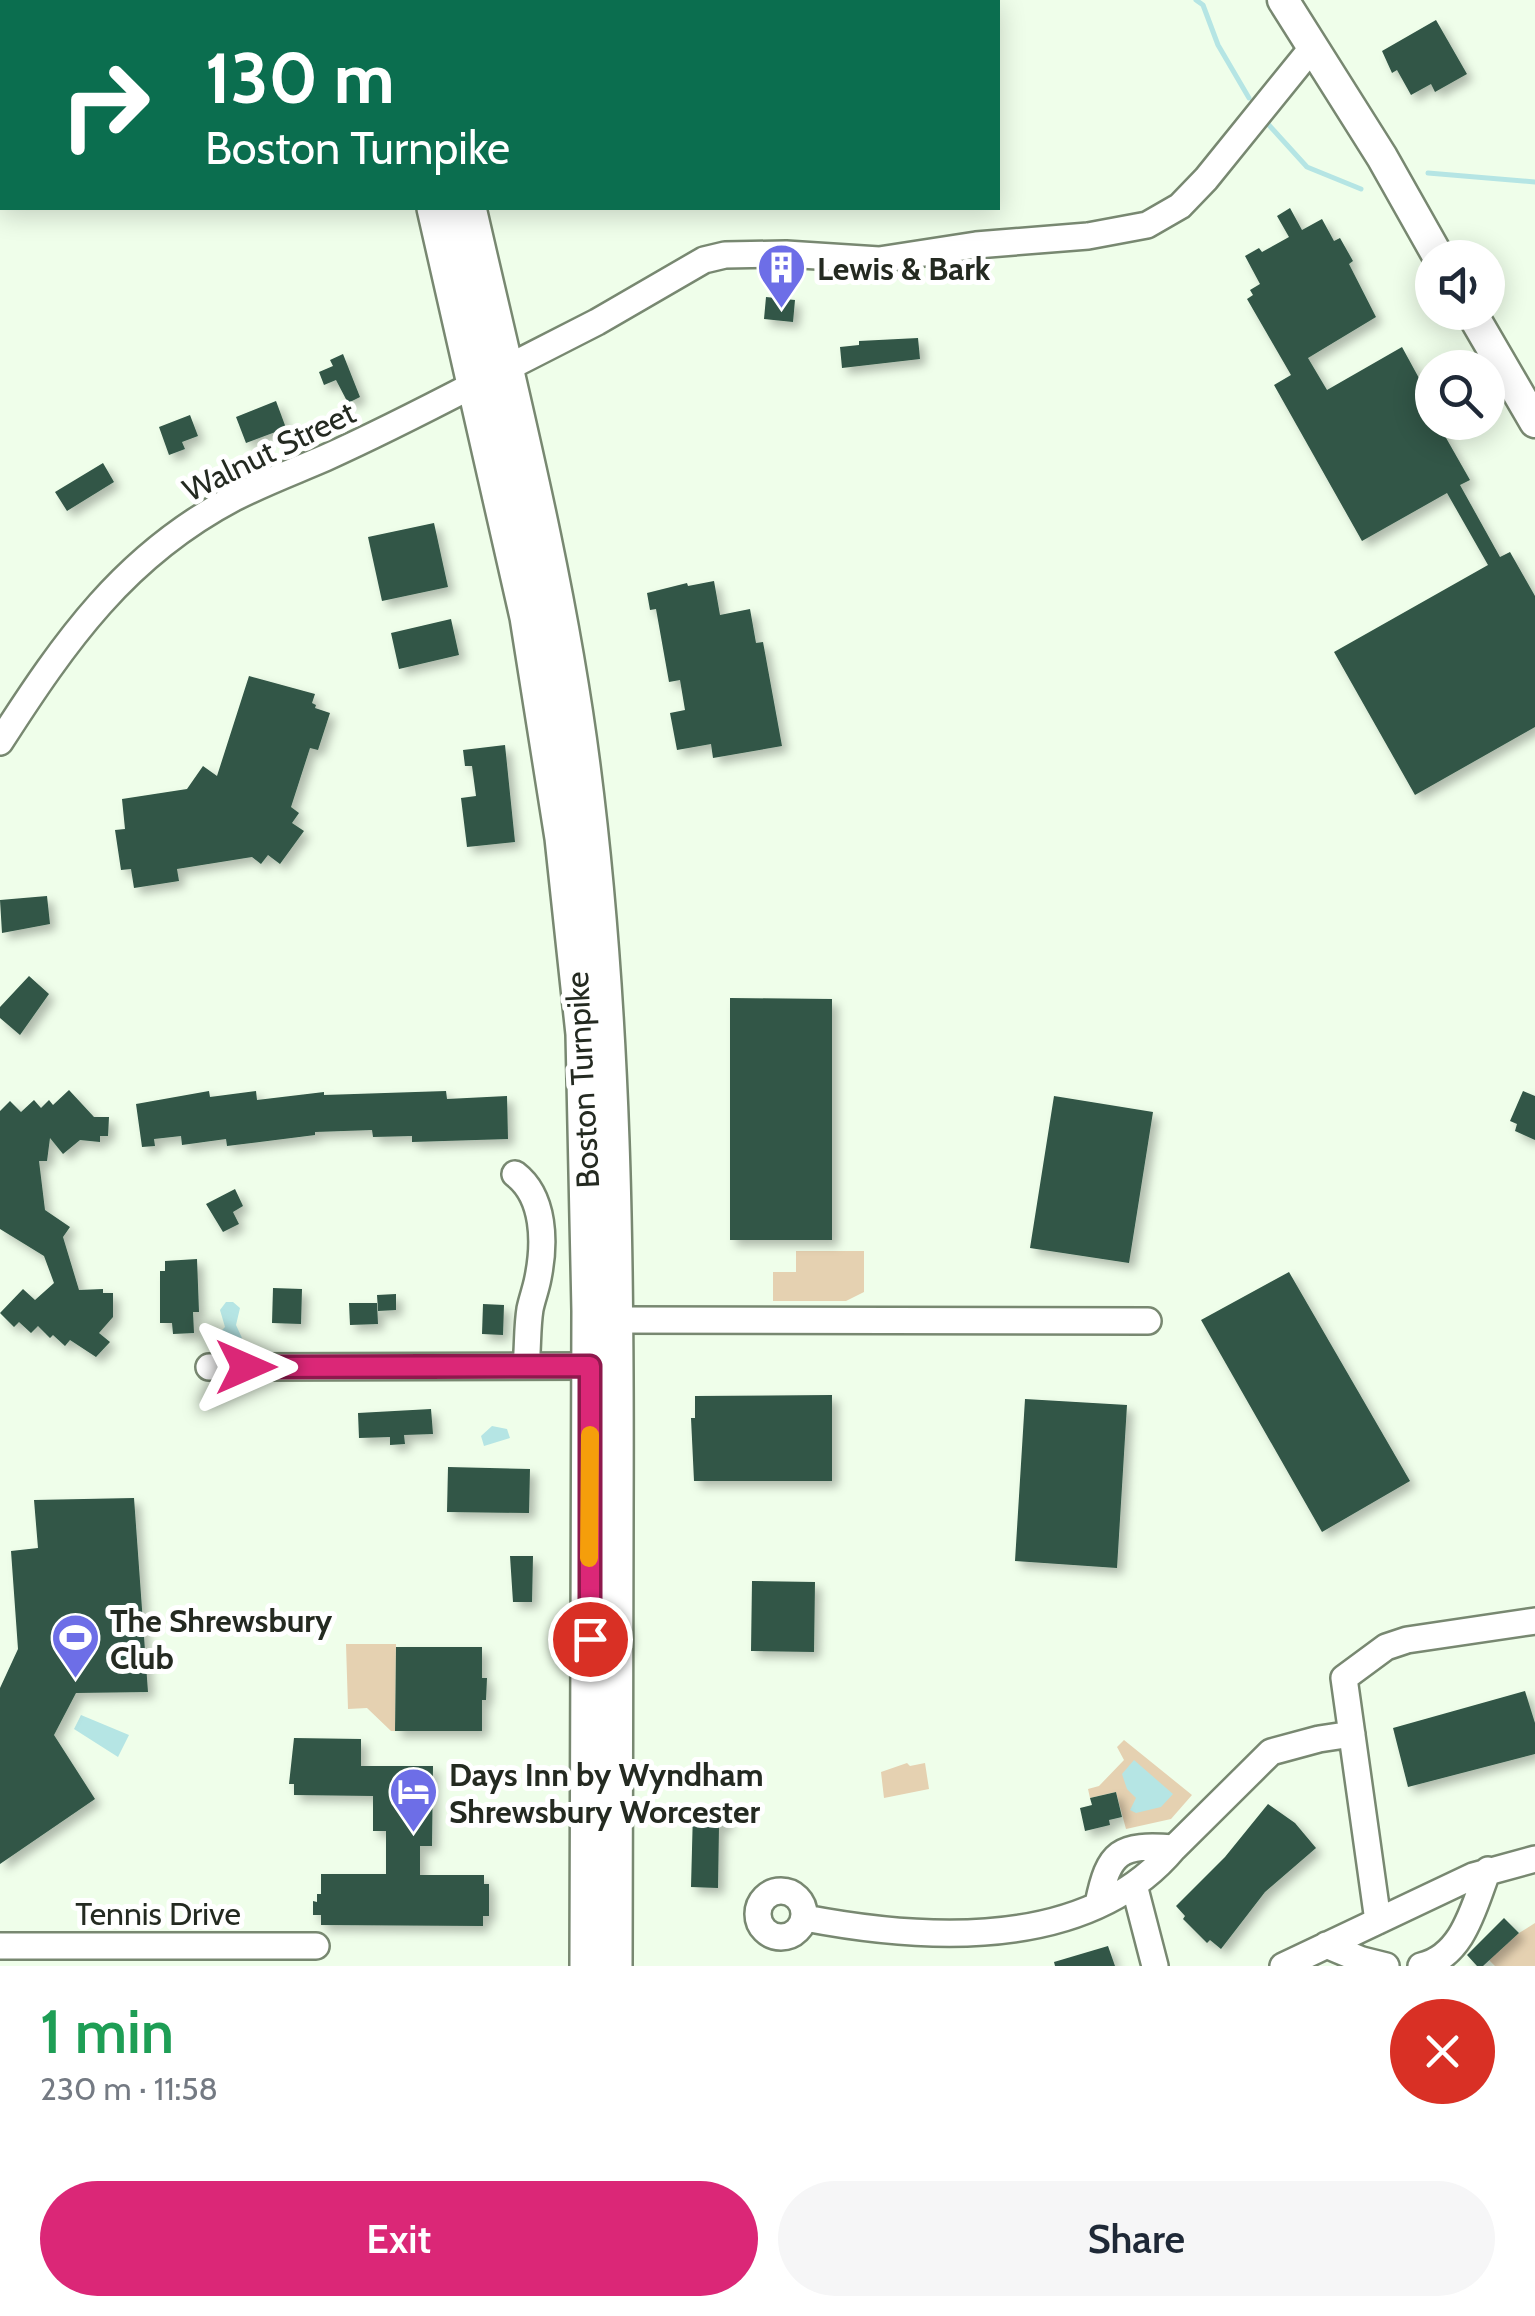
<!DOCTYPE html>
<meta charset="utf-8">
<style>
:root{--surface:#fff;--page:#f6f6f7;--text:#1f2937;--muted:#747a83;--accent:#db2777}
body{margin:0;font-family:Cabin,sans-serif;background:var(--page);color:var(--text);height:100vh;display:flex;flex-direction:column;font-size:38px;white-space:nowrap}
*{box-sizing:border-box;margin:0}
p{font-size:32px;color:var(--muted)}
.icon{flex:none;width:55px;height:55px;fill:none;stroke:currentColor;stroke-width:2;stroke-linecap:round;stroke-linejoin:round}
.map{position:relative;height:1966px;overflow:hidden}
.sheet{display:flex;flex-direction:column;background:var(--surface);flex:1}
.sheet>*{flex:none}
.banner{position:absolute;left:0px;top:0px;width:1000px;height:210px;box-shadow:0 5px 25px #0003;background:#0b6e4f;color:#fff;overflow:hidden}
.buttons{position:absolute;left:1415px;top:240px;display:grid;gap:20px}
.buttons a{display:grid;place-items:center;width:90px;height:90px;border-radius:50%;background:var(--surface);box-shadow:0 5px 25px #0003;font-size:50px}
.pin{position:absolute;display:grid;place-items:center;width:85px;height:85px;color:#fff;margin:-42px;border:5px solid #fff;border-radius:50%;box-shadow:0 2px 10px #0007}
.me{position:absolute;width:110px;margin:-55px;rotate:90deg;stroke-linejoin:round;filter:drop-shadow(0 0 8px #0008)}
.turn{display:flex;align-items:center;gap:35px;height:210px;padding:0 40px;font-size:45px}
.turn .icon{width:130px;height:130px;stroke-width:2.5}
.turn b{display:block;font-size:70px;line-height:85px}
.round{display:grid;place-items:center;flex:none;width:105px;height:105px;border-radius:52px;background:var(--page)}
.overview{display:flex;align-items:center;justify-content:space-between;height:170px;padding:0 40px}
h1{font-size:60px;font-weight:600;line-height:75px;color:#1e9e55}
.action{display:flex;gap:20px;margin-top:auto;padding:20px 40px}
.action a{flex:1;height:115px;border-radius:60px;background:var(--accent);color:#fff;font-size:40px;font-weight:600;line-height:115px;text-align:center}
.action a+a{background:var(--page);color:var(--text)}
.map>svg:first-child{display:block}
.green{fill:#e5d1b1}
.water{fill:#b5e5e4}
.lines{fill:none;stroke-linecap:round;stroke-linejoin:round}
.stream{stroke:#b5e5e4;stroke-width:5}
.building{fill:#315646;filter:url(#shadow)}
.minor-casing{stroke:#788871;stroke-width:30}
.major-casing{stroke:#788871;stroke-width:35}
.highway-casing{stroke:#788871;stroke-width:40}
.minor{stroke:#fff;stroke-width:25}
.major{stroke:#fff;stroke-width:30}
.highway{stroke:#fff;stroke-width:35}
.route-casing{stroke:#8e194d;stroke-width:25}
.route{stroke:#db2777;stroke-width:18}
.slow{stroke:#f59e0b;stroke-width:18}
.labels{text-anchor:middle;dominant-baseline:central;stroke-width:10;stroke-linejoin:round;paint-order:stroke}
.poi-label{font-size:32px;font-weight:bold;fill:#242a21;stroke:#fff;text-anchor:start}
.street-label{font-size:32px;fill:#242a21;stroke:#fff}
</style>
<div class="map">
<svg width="1535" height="1966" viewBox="0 0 1535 1966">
<defs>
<filter id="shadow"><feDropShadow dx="6" dy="6" stdDeviation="5" flood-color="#0004"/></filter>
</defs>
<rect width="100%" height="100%" fill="#effeea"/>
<path class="green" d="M 796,1251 L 864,1251 L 864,1292 L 846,1301 L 773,1301 L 773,1272 L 796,1272 Z
M 346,1644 L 396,1644 L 395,1731 L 391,1731 L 367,1708 L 348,1709 Z
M 1124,1740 L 1192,1795 L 1171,1819 L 1126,1829 L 1116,1792 L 1090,1798 L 1088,1789 L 1099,1786 L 1124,1760 L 1117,1747 Z
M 907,1763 L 910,1766 L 925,1763 L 929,1789 L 884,1798 L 881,1772 Z
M 1535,1923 L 1535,1966 L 1495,1966 L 1489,1960 L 1519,1933 Z"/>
<path class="water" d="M 226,1302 L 233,1302 L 240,1308 L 236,1325 L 242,1338 L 235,1345 L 225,1345 L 219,1340 L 219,1333 L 225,1327 L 220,1310 Z
M 492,1426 L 507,1429 L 510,1438 L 484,1446 L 481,1436 Z
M 81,1715 L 129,1735 L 118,1757 L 74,1729 Z
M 1134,1760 L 1173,1794 L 1161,1807 L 1136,1813 L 1130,1810 L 1136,1798 L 1127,1789 L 1122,1774 Z"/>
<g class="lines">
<path class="stream" d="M 1196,0 L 1203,5 L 1218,45 L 1249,98
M 1268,124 L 1307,167 L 1361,189
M 1428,173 L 1535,182"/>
</g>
<path class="building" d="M 1436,20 L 1467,74 L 1435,92 L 1431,84 L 1411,95 L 1397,70 L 1392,73 L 1382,51 Z
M 1290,208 L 1302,230 L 1322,219 L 1334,241 L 1340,238 L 1353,261 L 1349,264 L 1376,317 L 1308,358 L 1327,390 L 1402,347 L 1426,391 L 1421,394 L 1432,414 L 1432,422 L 1437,422 L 1470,480 L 1460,485 L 1500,557 L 1510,552 L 1535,596 L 1535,727 L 1415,795 L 1334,652 L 1488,565 L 1447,493 L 1362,541 L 1274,385 L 1291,375 L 1247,299 L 1253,295 L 1250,290 L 1260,284 L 1245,256 L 1259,248 L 1262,252 L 1289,237 L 1277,216 Z
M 766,297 L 795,300 L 793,322 L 764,319 Z
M 918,338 L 920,359 L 842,368 L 840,347 L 859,345 L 859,341 Z
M 343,354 L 360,397 L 348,403 L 336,380 L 324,385 L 319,372 L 333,366 L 330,360 Z
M 276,401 L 286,428 L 246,443 L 236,417 Z
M 190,415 L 198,436 L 182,442 L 185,449 L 169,455 L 159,427 Z
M 103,463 L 114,482 L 67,511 L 55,492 Z
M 434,523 L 448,587 L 382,601 L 368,537 Z
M 714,581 L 720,615 L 750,609 L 756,643 L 763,642 L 782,746 L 713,758 L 711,744 L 677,750 L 670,713 L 685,710 L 680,680 L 669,682 L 656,609 L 650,610 L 647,593 L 687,583 L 688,586 Z
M 451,619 L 459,655 L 399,669 L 391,633 Z
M 249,676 L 315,694 L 312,703 L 316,705 L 315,708 L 330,713 L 318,750 L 310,748 L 291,807 L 299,813 L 292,823 L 304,831 L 280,864 L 268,855 L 261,864 L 252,857 L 177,869 L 179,881 L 134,888 L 131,869 L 121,870 L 115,830 L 125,829 L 122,799 L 187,789 L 203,766 L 217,776 Z
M 505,745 L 515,842 L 467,847 L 461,798 L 476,796 L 472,766 L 465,766 L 463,750 Z
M 47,896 L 50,924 L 2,933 L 0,900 Z
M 29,976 L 49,994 L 20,1035 L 0,1018 L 0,1007 Z
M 730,998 L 832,999 L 832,1240 L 730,1240 Z
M 69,1090 L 94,1117 L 109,1117 L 108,1136 L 100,1136 L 100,1142 L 80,1140 L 63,1154 L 50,1138 L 47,1161 L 39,1161 L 45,1210 L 70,1227 L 63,1237 L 79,1290 L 103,1289 L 103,1293 L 113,1293 L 113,1317 L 99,1333 L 110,1342 L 96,1357 L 70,1340 L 65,1346 L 53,1335 L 50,1338 L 38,1326 L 31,1333 L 19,1322 L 14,1327 L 0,1313 L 23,1289 L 35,1300 L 54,1283 L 44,1256 L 0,1229 L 0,1111 L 10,1101 L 21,1112 L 34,1100 L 41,1108 L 49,1100 L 53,1105 Z
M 209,1091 L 210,1097 L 256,1091 L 257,1100 L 324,1092 L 324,1095 L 446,1091 L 447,1099 L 507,1096 L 508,1139 L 412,1142 L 412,1136 L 373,1137 L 372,1130 L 315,1132 L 315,1135 L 227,1146 L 226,1139 L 182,1145 L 181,1136 L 154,1139 L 155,1146 L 142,1147 L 136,1104 Z
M 1523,1091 L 1535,1096 L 1535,1140 L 1515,1131 L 1517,1124 L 1510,1121 Z
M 1054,1096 L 1153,1112 L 1129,1263 L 1030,1248 Z
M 235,1189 L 243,1206 L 233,1212 L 239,1224 L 223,1232 L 206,1204 Z
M 197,1259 L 199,1312 L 193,1312 L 194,1333 L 173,1334 L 172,1323 L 160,1323 L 160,1271 L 165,1271 L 165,1261 Z
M 1289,1272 L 1410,1481 L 1322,1532 L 1201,1320 Z
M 273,1288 L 302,1289 L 301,1324 L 272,1323 Z
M 396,1294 L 396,1310 L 378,1311 L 377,1295 Z
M 349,1303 L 377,1303 L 378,1324 L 350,1325 Z
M 483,1304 L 504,1305 L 503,1335 L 482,1334 Z
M 832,1395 L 832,1481 L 694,1481 L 691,1418 L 695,1418 L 695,1396 Z
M 1025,1399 L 1127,1405 L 1117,1568 L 1015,1561 Z
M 431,1409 L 433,1434 L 404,1435 L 405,1444 L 390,1445 L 390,1437 L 359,1438 L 358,1413 Z
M 448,1467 L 530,1469 L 529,1513 L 447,1512 Z
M 134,1498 L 148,1692 L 76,1693 L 54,1735 L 95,1799 L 0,1864 L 0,1688 L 18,1649 L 11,1551 L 38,1548 L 34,1500 Z
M 510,1556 L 533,1556 L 532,1602 L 513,1602 Z
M 752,1581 L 815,1582 L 814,1652 L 751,1651 Z
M 396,1647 L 482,1647 L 482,1678 L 487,1678 L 486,1700 L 482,1700 L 482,1731 L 395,1731 Z
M 1525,1691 L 1535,1723 L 1535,1754 L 1408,1787 L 1393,1728 Z
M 294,1738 L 361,1739 L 361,1766 L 433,1766 L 432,1846 L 420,1846 L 420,1875 L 484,1875 L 484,1884 L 489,1884 L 489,1916 L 483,1916 L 483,1926 L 321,1925 L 321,1915 L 313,1915 L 313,1901 L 317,1902 L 317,1894 L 321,1894 L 321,1874 L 386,1874 L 386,1831 L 373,1831 L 373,1796 L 294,1795 L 294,1784 L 289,1784 Z
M 1116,1792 L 1122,1817 L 1109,1820 L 1110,1825 L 1085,1831 L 1080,1808 L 1092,1805 L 1090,1798 Z
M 1268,1804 L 1295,1823 L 1316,1848 L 1265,1892 L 1221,1949 L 1210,1940 L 1207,1943 L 1183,1919 L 1185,1916 L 1176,1906 L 1225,1857 Z
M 693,1811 L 727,1812 L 727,1826 L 719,1826 L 718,1888 L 691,1887 Z
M 1504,1918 L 1519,1933 L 1483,1966 L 1477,1966 L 1467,1955 Z
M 1108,1946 L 1115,1966 L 1055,1966 L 1054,1962 Z"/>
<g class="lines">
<defs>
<path id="minor" d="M 505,369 L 597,322 L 704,260 L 725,255 L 786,254 L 879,260 L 976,245 L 1088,236 L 1147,225 L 1180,206 L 1206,179 L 1312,48
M 0,742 C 65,641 124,556 234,498 C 263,483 295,471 325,458 C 376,435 425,410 475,384
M 515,1174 C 545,1197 545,1243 538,1278 C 536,1289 532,1299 530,1309 C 527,1328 528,1347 526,1366
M 616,1320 L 1148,1321
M 209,1367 L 590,1366
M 1174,1848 L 1271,1752 L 1319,1739 L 1352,1734
M 1134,1885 L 1155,1966
M758 1914a23 23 0 1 1 46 0a23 23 0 1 1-46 0Z
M 805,1918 C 925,1941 1087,1952 1174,1848 C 1119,1844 1109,1851 1098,1904
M 1378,1921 L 1344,1678 L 1386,1647 L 1407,1640 L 1535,1621
M 1326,1945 L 1362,1960 L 1386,1966
M 0,1946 L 316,1946
M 1283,1966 L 1473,1876 L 1535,1859
M 1421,1966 C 1464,1956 1474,1905 1488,1870"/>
<path id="major" d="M 1283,0 L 1382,157 L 1439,258
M 1471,312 L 1535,422"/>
<path id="highway" d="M 387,0 L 388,2
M 420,0 L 421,2
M 435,208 L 528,617 L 563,838 L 584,1034 L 590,1311 L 588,1966
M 468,208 C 510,392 558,578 582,766 C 614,1016 616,1260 615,1512 C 615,1663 614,1815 614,1966"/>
</defs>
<use href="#minor" class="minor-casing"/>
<use href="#major" class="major-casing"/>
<use href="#highway" class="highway-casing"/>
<use href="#minor" class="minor"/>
<use href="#major" class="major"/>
<use href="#highway" class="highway"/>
</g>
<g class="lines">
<defs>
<path id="route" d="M 246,1367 L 590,1366 L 590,1639"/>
</defs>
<use href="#route" class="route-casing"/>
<use href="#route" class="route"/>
<path class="slow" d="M 589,1558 L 590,1435"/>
</g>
<defs>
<symbol id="building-pin" viewBox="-11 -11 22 30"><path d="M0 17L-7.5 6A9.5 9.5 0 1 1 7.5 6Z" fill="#6d6ee7" stroke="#fff"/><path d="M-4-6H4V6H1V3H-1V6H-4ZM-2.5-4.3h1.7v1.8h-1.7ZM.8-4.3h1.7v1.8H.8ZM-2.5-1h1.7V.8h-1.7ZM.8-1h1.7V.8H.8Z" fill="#fff"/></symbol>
<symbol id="stadium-pin" viewBox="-11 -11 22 30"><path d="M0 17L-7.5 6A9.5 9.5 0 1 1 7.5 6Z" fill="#6d6ee7" stroke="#fff"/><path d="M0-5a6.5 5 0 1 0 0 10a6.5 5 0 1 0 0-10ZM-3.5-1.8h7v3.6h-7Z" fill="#fff"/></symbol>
<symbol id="hotel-pin" viewBox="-11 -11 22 30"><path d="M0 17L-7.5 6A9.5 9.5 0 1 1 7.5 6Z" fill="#6d6ee7" stroke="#fff"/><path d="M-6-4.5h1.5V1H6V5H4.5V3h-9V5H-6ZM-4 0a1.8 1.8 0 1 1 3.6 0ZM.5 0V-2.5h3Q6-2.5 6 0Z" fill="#fff"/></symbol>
</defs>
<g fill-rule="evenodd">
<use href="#building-pin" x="754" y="240" width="55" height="75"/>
<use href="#stadium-pin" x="48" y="1610" width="55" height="75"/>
<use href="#hotel-pin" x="386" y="1764" width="55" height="75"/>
</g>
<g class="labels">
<g class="poi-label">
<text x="817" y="268">Lewis &amp; Bark</text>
<text x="110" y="1620">The Shrewsbury<tspan x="110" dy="37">Club</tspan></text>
<text x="449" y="1774">Days Inn by Wyndham<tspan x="449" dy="37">Shrewsbury Worcester</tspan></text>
</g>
<g class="street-label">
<text transform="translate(269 451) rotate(-26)">Walnut Street</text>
<text transform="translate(582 1080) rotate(-93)">Boston Turnpike</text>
<text x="158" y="1913">Tennis Drive</text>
</g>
</g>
</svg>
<div class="buttons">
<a><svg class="icon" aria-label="sound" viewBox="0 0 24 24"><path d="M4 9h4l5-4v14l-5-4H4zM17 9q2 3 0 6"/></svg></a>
<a><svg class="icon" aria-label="search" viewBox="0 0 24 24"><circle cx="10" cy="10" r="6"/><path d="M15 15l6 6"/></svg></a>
</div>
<div class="pin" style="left:590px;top:1639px;background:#d93025"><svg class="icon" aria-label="arrive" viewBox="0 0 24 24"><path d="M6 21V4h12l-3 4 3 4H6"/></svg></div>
<svg class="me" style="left:246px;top:1367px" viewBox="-20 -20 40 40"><path d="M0-17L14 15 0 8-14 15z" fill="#db2777" stroke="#fff" stroke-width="4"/></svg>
<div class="banner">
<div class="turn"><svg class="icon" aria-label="right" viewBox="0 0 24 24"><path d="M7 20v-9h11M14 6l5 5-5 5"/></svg><div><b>130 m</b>Boston Turnpike</div></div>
</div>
</div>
<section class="sheet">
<div class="overview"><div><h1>1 min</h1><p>230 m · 11:58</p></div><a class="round" style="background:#d93025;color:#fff"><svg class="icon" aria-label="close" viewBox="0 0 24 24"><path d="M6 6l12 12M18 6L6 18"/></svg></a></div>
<div class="action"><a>Exit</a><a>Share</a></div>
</section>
